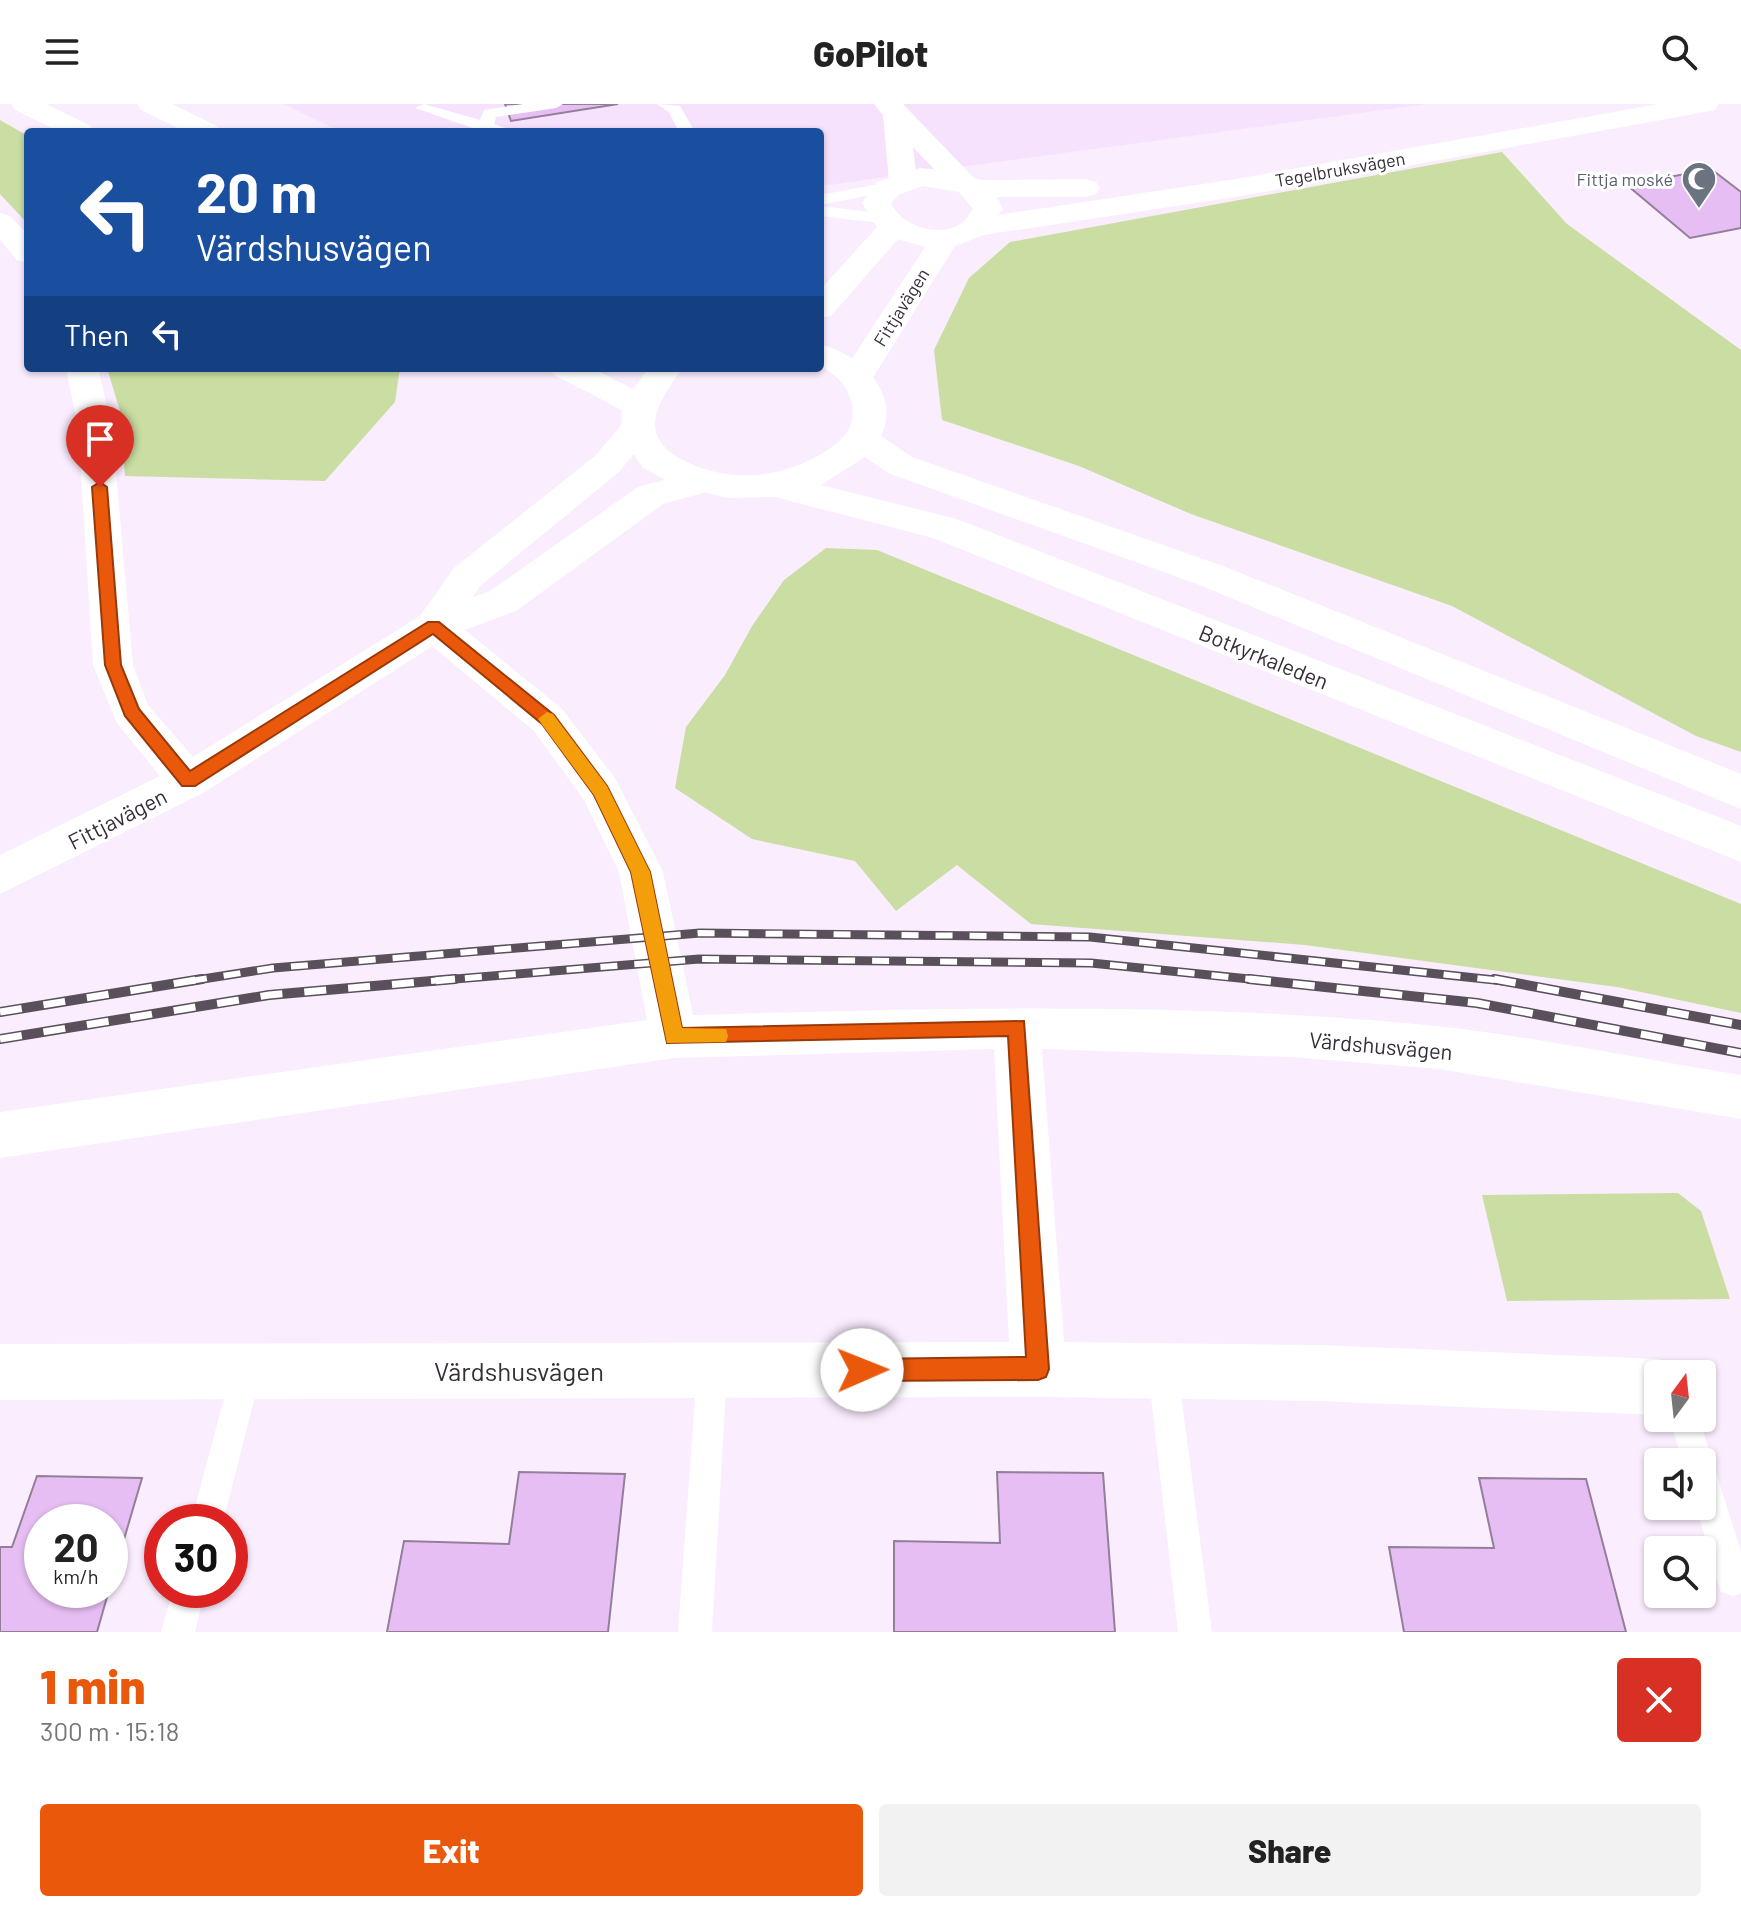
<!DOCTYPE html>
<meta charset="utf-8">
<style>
:root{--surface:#fff;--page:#f2f2f2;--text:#222;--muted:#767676;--accent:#ea580c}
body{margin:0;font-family:Barlow,sans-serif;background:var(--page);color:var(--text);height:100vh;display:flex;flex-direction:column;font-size:30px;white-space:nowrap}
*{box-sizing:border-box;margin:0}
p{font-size:26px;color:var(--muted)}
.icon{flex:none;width:44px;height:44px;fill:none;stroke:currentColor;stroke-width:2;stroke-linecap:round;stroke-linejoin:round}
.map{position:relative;height:1528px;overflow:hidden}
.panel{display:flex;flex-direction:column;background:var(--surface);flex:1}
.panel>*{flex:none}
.hud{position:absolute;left:24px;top:24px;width:800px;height:244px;border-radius:8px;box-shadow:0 2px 6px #0004;background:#1a4fa0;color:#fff;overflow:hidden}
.needle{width:52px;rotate:15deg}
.fabs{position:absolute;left:1644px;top:1256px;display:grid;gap:16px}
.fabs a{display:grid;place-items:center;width:72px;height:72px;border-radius:8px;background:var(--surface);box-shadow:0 2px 6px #0004;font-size:40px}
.speed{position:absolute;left:24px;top:1400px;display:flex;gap:16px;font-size:40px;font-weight:700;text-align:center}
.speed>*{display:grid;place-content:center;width:104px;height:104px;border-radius:50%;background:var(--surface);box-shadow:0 2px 6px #0004;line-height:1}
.speed small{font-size:20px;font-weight:400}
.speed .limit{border:12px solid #d22;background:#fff;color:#111}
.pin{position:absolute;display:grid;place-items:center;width:68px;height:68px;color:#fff;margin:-82px -34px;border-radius:50% 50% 50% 0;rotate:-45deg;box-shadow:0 0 8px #0007}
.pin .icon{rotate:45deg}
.me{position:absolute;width:88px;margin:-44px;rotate:89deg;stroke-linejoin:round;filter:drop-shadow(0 0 6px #0008)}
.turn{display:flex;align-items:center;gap:28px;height:168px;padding:0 40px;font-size:36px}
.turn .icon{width:104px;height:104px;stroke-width:2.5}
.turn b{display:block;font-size:56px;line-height:68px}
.then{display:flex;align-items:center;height:76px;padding:0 40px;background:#0003;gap:16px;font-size:30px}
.round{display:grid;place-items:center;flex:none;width:84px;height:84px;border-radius:8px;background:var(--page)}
.overview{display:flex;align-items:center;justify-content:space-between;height:136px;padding:0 40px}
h1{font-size:48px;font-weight:800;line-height:60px;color:var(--accent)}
.primary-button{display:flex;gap:16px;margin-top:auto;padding:16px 40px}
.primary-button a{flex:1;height:92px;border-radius:8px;background:var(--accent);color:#fff;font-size:32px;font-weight:800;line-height:92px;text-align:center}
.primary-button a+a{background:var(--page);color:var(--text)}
header{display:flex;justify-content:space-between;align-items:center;height:104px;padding:0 40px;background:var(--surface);font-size:36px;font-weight:800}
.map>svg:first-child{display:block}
.built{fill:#f7e2fe}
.green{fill:#cadda3}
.building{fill:#e6bef3;stroke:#937f99;stroke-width:2}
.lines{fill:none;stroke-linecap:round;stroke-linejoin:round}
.service{fill:#fff;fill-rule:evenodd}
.minor{fill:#fff;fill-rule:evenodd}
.tertiary{fill:#fff;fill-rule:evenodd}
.secondary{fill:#fff;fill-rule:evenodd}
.rail-far1-casing{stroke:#5a505c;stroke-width:9}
.rail-casing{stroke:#5a505c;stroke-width:10}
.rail-far1{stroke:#fff;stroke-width:6;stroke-dasharray:17;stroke-linecap:butt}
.rail{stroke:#fff;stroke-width:7;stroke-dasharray:22;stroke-linecap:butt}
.route{fill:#ea580c;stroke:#983908;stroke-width:2}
.slow{fill:#f59e0b}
.labels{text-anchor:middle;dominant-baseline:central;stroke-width:6;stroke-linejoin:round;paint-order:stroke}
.far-street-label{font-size:18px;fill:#362d38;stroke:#fff}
.far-worship-label{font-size:18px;fill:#5b616d;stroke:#fff;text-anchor:end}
.street-label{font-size:22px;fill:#362d38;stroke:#fff}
.near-street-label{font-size:26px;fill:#362d38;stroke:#fff}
</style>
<header><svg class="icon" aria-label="menu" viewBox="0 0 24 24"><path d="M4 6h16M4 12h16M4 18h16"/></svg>GoPilot<svg class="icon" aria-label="search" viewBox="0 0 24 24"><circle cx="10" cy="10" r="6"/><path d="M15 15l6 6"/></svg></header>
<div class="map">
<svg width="1741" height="1528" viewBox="0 0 1741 1528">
<rect width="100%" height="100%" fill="#faedfe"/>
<path class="built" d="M 283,0 L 1427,0 L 820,82 L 820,28 L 342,28 Z"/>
<path class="green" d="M 0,16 L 28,32 L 28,120 L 0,90 Z
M 1502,48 L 1567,120 L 1741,246 L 1741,648 L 1696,632 L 1452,502 L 1191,410 L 1079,362 L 942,316 L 934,246 L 969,174 L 1010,138 Z
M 107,264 L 400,264 L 395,298 L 325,377 L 125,372 L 120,307 Z
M 826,444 L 877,446 L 1741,800 L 1741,909 L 1617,883 L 1305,841 L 1031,820 L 957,761 L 896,807 L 855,757 L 752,735 L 675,684 L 686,623 L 725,571 L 752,522 L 784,476 Z
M 1678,1089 L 1701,1107 L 1730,1195 L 1507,1197 L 1482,1091 Z"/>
<path class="building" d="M 505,0 L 618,0 L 511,17 Z
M 1711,65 L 1741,88 L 1741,124 L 1690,134 L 1627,81 Z
M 519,1368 L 625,1370 L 608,1528 L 387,1528 L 404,1437 L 509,1440 Z
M 997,1368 L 1103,1369 L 1115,1528 L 894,1528 L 894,1437 L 1000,1439 Z
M 37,1372 L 142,1374 L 110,1483 L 110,1418 L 42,1418 L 42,1486 L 109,1486 L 97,1528 L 0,1528 L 0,1443 L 12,1443 Z
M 1479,1374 L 1586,1375 L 1626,1528 L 1404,1528 L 1389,1443 L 1494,1444 Z"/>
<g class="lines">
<path class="service" d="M 523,0 L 563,0 L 556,4 L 496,13 L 494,20 L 516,28 L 484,28 L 415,4 L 424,0 L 480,16 L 484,6 Z
M 657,0 L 680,2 L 695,28 L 679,28 L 669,8 Z
M 890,78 L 896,80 L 896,86 L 820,101 L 820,91 Z
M 820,102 L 880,109 L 888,114 L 880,119 L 820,112 Z
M 247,1250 L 258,1254 L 262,1265 L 223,1418 L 191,1418 L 232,1265 L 236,1254 Z
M 712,1252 L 723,1256 L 727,1267 L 712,1528 L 678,1528 L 697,1267 L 701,1256 Z
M 1163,1252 L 1174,1256 L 1178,1267 L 1212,1528 L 1178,1528 L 1148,1267 L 1152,1256 Z
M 1669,1314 L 1699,1314 L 1741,1448 L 1741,1489 L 1733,1492 L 1721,1488 L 1717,1476 L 1696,1402 L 1702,1402 L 1702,1358 L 1683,1358 Z
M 173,1486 L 205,1486 L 195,1528 L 161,1528 Z"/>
<path class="minor" d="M 874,0 L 903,0 L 972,72 L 976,78 L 972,84 L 952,84 L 913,43 L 917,77 L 913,83 L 893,83 L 889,77 L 883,11 Z
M 434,508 L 448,512 L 562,605 L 615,674 L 663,768 L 693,911 C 941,904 1189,897 1436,922 C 1538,933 1640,955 1741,971 L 1741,1015 L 1439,965 L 1291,953 L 1042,945 L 1064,1238 L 1318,1241 L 1658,1255 L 1678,1263 L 1680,1270 L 1658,1270 L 1658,1311 L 1318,1297 L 1038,1293 L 0,1296 L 0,1240 L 1009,1238 L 994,945 L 674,954 L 0,1054 L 0,1008 L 647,916 L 619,768 L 584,696 L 534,627 L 420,532 L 415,522 L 420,512 Z"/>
<path class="tertiary" d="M 1659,0 L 1719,0 L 1715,6 L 1705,8 L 1236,93 L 984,131 L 955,142 L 869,280 L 857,283 L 845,280 L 840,273 L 925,143 L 898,135 L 831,212 L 820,214 L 820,186 L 877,123 L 862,99 L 877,78 L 920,64 L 951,67 L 981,76 L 1086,75 L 1096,78 L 1100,84 L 1096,90 L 1086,93 L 997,93 L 1003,105 L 998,111 L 1236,75 ZM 923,82 L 959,88 L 973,105 C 969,110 966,117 960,120 C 939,134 901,122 891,99 L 898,91 Z
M 0,109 L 10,112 L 28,131 L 28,159 L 17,156 L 0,136 Z
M 66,264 L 98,264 L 112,324 L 133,561 L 148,601 L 193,653 L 420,512 L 454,464 L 595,352 L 624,318 L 636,315 L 648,318 L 653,326 L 619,368 L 480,482 L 473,493 L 490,487 L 638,383 L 697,367 L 710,371 L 715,379 L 710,387 L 663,400 L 516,507 L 448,532 L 203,689 L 0,790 L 0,751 L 160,672 L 117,619 L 93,561 L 78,324 Z"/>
<path class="secondary" d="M 11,0 L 46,0 L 91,22 L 95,28 L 60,28 L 15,6 Z
M 137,0 L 172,0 L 217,22 L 221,28 L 186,28 L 141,6 Z
M 820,240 C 859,250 902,288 881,332 L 912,353 L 1223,462 L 1741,670 L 1741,705 L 1197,480 L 888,369 L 865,353 L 821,381 L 957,415 L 1741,722 L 1741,758 L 933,434 L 775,393 L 728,394 L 675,381 L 643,364 L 621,331 L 622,306 L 554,271 L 550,264 L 592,264 L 633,285 L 649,264 L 682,264 C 661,296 634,329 681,355 C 727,380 782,375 826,347 C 845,335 857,321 851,297 C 847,280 835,270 820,262 Z"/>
<defs>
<path id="rail-far1" d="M 190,877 L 273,864 L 700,829 L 1090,833 L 1504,877
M 431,877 L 699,855 L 1091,859 L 1269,877"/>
<path id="rail" d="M 1249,875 L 1477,899 L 1741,949
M 1494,875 L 1741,921
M 0,908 L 202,875
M 0,935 L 269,891 L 455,875"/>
</defs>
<use href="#rail-far1" class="rail-far1-casing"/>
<use href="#rail" class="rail-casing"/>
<use href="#rail-far1" class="rail-far1"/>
<use href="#rail" class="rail"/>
</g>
<path class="route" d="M 100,378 L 107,383 L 121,561 L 139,605 L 190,667 L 428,518 L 439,518 L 554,611 L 607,682 L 650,768 L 682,924 L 1024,917 L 1049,1265 L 1046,1273 L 1038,1276 L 862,1277 L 854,1274 L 851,1266 L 854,1258 L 862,1255 L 1026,1253 L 1008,932 L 667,939 L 631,768 L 594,691 L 542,620 L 433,530 L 195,682 L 182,682 L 125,612 L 105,561 L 92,383 Z"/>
<path class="slow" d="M 547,608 L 553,610 L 607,682 L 650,768 L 682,924 L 726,925 L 728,932 L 726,938 L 667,939 L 631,768 L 594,691 L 538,615 Z"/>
<defs>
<symbol id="mosque-pin" viewBox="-11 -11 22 30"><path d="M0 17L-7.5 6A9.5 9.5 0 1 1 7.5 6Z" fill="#6b7280" stroke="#fff"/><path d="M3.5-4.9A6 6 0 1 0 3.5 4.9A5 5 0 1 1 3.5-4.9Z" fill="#fff"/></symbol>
</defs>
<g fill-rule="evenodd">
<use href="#mosque-pin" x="1679" y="55" width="40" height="54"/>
</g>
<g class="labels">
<g class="far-street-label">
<text transform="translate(1340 65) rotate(-10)">Tegelbruksvägen</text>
<text transform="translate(901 203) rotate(-58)">Fittjavägen</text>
</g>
<g class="far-worship-label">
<text x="1673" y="75">Fittja moské</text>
</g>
<g class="street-label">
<text transform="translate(1264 552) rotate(22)">Botkyrkaleden</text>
<text transform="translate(117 714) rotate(-27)">Fittjavägen</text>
<text transform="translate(1381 941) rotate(5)">Värdshusvägen</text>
</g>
<g class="near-street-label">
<text x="519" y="1266">Värdshusvägen</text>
</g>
</g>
</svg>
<div class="fabs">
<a><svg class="needle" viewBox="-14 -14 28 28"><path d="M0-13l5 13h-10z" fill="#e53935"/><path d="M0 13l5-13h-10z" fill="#767676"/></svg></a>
<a><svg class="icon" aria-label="sound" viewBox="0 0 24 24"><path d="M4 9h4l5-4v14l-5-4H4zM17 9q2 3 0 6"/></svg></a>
<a><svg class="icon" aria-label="search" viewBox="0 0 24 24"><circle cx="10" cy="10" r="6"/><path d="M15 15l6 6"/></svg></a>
</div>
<div class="speed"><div>20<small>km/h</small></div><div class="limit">30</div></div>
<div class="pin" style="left:100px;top:383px;background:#d93025"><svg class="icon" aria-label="arrive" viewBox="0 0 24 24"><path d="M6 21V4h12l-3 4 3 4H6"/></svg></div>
<svg class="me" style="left:862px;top:1266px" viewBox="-20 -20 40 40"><circle r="19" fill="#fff"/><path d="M0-13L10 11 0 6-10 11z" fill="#ea580c"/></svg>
<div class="hud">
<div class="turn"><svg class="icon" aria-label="left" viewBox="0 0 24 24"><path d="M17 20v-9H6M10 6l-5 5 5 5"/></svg><div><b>20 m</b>Värdshusvägen</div></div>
<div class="then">Then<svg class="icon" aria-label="left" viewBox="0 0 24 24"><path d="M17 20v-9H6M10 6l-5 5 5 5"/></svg></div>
</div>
</div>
<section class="panel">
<div class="overview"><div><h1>1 min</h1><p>300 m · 15:18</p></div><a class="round" style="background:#d93025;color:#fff"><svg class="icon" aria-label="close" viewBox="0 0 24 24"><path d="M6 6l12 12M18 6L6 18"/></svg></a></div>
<div class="primary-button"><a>Exit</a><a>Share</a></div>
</section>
